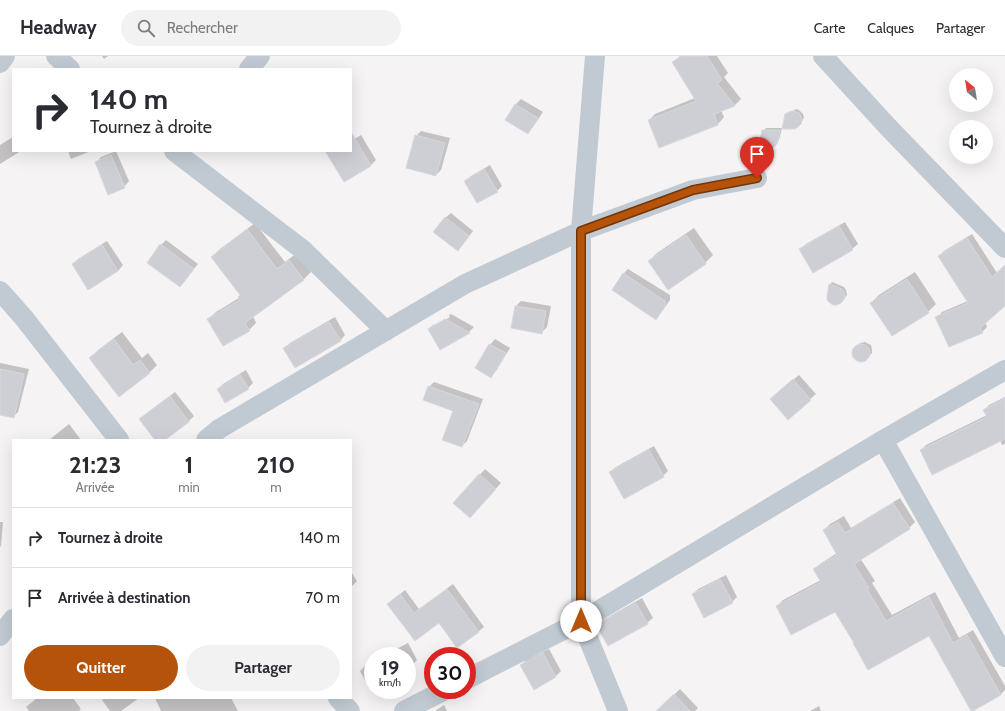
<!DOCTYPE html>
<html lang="fr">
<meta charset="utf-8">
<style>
:root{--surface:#fff;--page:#f2f2f3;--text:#2b2b33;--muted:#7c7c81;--line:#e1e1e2;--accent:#b45309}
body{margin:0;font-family:Cabin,sans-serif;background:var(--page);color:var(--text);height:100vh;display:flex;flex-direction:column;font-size:15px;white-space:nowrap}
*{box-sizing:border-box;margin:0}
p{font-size:13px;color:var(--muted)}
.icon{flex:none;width:22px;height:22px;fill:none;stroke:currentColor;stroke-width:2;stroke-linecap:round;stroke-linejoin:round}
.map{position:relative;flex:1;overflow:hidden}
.side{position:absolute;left:12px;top:383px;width:340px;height:260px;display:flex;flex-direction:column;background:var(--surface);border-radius:0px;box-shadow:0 4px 16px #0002}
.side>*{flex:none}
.top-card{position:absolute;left:12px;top:12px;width:340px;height:84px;border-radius:0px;box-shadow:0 4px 16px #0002;background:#fff;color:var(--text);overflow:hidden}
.needle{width:26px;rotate:330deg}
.fabs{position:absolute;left:949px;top:12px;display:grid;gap:8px}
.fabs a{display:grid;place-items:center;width:44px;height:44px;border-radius:50%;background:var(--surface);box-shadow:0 4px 16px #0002;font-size:20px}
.speed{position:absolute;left:364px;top:591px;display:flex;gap:8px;font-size:20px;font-weight:700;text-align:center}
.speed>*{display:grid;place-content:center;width:52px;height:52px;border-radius:50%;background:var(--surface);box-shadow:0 4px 16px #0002;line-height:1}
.speed small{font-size:10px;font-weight:400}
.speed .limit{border:6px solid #d22;background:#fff;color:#111}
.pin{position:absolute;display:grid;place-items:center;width:34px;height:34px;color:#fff;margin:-41px -17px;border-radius:50% 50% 50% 0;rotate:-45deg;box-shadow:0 0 4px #0007}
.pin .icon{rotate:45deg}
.me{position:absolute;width:44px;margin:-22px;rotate:0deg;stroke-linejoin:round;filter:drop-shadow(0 0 3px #0008)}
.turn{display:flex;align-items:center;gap:14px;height:84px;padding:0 12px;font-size:18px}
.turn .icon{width:52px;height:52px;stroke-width:2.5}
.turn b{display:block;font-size:28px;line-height:34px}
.eta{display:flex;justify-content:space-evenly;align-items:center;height:68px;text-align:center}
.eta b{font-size:24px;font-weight:700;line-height:28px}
.cta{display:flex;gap:8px;margin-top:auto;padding:8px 12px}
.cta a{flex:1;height:46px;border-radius:24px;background:var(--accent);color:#fff;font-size:16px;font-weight:700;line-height:46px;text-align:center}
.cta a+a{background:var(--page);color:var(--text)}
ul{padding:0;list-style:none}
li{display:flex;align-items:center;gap:12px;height:60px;padding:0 12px;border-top:1px solid var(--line)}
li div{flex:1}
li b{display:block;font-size:15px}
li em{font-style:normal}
header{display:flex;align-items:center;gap:24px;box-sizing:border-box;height:56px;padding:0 20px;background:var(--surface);border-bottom:1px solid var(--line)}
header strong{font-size:19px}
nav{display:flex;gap:22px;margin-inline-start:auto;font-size:14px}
.search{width:280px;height:36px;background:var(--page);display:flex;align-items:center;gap:10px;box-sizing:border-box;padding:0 14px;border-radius:22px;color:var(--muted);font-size:15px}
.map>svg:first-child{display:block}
.shadow{fill:#0003}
.building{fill:#cdcfd5;stroke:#d7d9de}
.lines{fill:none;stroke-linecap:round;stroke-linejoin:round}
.minor{stroke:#c1cad2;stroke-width:20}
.route-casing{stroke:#753606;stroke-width:10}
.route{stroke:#b45309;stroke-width:7}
</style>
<header>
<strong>Headway</strong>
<div class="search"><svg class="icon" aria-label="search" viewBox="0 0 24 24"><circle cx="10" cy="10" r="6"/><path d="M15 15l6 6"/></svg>Rechercher</div>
<nav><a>Carte</a><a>Calques</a><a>Partager</a></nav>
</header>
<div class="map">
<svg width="1005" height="655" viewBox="0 0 1005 655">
<rect width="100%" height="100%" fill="#f5f3f3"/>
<path class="shadow" d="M 102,0 L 108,0 L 104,3 Z
M 680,0 L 717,0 L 728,17 L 724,21 L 741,43 L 735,49 L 721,54 L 724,61 L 718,68 L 649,64 L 655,58 L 695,42 L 673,6 Z
M 521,43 L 543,56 L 533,71 L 528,76 L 507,63 L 516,48 Z
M 796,53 L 799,54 L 803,58 L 804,61 L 801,68 L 787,59 Z
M 766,72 L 782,72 L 779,84 L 774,90 L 763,75 Z
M 421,75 L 450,82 L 441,114 L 436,119 L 416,80 Z
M 361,79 L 376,104 L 371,109 L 344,125 L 336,95 L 351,95 L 351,85 Z
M 13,81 L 13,95 L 21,95 L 0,108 L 0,89 Z
M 68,95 L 91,95 L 71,103 Z
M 116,95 L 129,125 L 124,131 L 96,107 L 101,101 Z
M 490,109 L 502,130 L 497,135 L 466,125 L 471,120 Z
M 451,157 L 473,175 L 463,188 L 445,162 Z
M 845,166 L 858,188 L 852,193 L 801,193 L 806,188 Z
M 255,167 L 285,206 L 297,197 L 311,216 L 303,224 L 253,260 L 256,267 L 249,274 L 208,263 L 216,256 L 239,242 L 241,239 L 212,201 L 220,193 Z
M 694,172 L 713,199 L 705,207 L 668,232 L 649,205 L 657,197 Z
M 972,178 L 997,217 L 1005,210 L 1005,249 L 985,266 L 987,271 L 982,276 L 937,262 L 942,256 L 968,245 L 939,200 L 944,195 Z
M 166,184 L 198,208 L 180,230 L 161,189 Z
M 107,185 L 123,209 L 118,215 L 73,208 L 78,203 Z
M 628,213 L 670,239 L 670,244 L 661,257 L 656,262 L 623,218 Z
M 915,216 L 936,248 L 928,256 L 871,247 L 879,239 Z
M 832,226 L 844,231 L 846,234 L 847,239 L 843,244 L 830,229 Z
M 521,245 L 551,250 L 547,271 L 541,277 L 512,271 L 516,250 Z
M 451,258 L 474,271 L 469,276 L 441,293 L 429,273 L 434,268 L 434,270 L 450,261 L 449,259 L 434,268 Z
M 335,261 L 345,279 L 340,285 L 285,292 L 290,287 Z
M 122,276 L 142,302 L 148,297 L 157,309 L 149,317 L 91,302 L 98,294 Z
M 495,283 L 510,292 L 496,315 L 491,321 L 490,289 Z
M 865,286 L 871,289 L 872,294 L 872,297 L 866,303 L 863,305 L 859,305 L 856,303 L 854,300 L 853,297 L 854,293 L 860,287 Z
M 0,307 L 29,313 L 18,356 L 13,361 L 0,358 Z
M 246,314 L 253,327 L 248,332 L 218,333 L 223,328 Z
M 799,319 L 816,338 L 788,363 L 776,338 Z
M 434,326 L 483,343 L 467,385 L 462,390 L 454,354 L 429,331 Z
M 175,336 L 194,360 L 189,365 L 163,384 L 156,384 L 140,363 L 146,358 Z
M 1005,341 L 1005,388 L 1002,389 L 1000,384 L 921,394 L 926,389 L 987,359 L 984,354 L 989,349 Z
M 69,368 L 81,384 L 49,384 Z
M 654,390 L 668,415 L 663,420 L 610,416 L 616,411 Z
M 485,413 L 501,427 L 475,455 L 455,447 Z
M 900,442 L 915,466 L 909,472 L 860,502 L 875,525 L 872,527 L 892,559 L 935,536 L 959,582 L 973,574 L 1005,630 L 1005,634 L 1001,638 L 972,654 L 930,579 L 836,555 L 777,550 L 783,544 L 821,524 L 814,513 L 820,508 L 837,497 L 824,474 L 830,468 L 844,460 L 851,472 Z
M 0,466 L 3,466 L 1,490 L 0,491 Z
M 351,516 L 357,525 L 351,531 Z
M 726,519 L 737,541 L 732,546 L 693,538 L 698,533 Z
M 453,528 L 484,571 L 478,576 L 439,566 L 388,548 L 405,534 L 419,553 Z
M 642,542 L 653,562 L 647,567 L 598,569 L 603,564 Z
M 408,587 L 417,604 L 412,609 L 407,612 L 407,600 L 383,600 Z
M 549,593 L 561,615 L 556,620 L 534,633 L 521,609 L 526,604 Z
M 373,606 L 373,630 L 369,632 L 360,615 L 365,610 Z
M 680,633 L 698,652 L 695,655 L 657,655 Z
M 37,642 L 73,642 L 81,653 L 79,654 L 80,655 L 29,655 L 26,651 Z
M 104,642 L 139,642 L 121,655 L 110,655 L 102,644 Z
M 155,642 L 231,642 L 238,655 L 161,655 Z
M 444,649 L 447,655 L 435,655 Z
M 819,650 L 821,655 L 810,655 Z"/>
<path class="building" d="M 682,0 L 707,0 L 722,24 L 717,27 L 735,50 L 714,58 L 718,69 L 659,92 L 648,64 L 696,45 L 672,6 Z
M 515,48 L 538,62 L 528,78 L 505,64 Z
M 793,55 L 799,57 L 801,61 L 802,64 L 801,68 L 798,71 L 795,73 L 782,73 L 785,58 L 789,56 Z
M 762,74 L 780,74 L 777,88 L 774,91 L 771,92 L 767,92 L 763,91 L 760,87 L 760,84 Z
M 351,76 L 371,110 L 344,126 L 325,95 L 351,95 Z
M 415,79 L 445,87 L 436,120 L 406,112 Z
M 111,99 L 125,132 L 108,139 L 95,106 Z
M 484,113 L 498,136 L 477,147 L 464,125 Z
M 445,161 L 469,180 L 458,195 L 433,176 Z
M 839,170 L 853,194 L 813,217 L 799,193 Z
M 247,173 L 277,213 L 289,204 L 304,224 L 245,267 L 250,275 L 223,290 L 207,263 L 240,244 L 238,241 L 240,239 L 211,201 Z
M 686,179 L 706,208 L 668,234 L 648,205 Z
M 967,182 L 992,221 L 1005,209 L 1005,250 L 980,272 L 983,277 L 949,291 L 935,261 L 968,247 L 938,200 Z
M 160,188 L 194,213 L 180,231 L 147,207 Z
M 102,189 L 118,215 L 88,234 L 72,208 Z
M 623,217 L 665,245 L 665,250 L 656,264 L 612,234 Z
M 907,223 L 929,257 L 892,280 L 870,247 Z
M 829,228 L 842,233 L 844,236 L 845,242 L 841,247 L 837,249 L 833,249 L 830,247 L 827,244 L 827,240 Z
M 515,250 L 546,255 L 542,278 L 511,272 Z
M 445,263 L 470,277 L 440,294 L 428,273 Z
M 329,266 L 341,285 L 295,312 L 283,292 Z
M 114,283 L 133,309 L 140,304 L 150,317 L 119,341 L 89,302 Z
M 489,288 L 506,297 L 491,322 L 475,312 Z
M852 297a9 9 0 1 1 18 0a9 9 0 1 1-18 0Z
M 0,313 L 24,318 L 14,362 L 0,359 Z
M 240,319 L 249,333 L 225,347 L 217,333 Z
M 793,323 L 811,344 L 788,364 L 770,343 Z
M 428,330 L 479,348 L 462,391 L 442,384 L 453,355 L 423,344 Z
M 170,340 L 189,366 L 165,384 L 155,384 L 139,363 Z
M 1005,342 L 1005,383 L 932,419 L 920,394 L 987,361 L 983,354 Z
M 649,394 L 664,421 L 624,443 L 609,416 Z
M 479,418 L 496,433 L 470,462 L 453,447 Z
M 893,447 L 910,473 L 854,508 L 869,532 L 867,533 L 886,565 L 929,541 L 953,587 L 967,579 L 1001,639 L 973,655 L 971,655 L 929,580 L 868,614 L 853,587 L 854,587 L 835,556 L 791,579 L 776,550 L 821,526 L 813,513 L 837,499 L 823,474 L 838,466 L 845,477 Z
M 720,523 L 733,547 L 704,562 L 692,538 Z
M 447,533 L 479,576 L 457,592 L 439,567 L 415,585 L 387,548 L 400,538 L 414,557 Z
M 636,547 L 648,568 L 608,590 L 596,569 Z
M 543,597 L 556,621 L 534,634 L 520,609 Z
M 674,638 L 690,655 L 656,655 Z"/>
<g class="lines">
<path class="minor" d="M 56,0 L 70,13
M 595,0 L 581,175 L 581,565 L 618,655
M 823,0 L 888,71 L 1005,192
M 0,7 L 5,0
M 249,13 L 260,0
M 174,95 L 303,194 L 386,275
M 0,235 L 24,262 L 119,384
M 206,384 L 219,373 L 465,228 L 581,175 L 693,134 L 757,122
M 883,384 L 1005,601
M 0,580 L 13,563
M 467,623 L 581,565 L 883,384 L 1005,314
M 338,642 L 350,655
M 404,655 L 445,634"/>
</g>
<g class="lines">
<defs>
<path id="route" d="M 581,565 L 581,175 L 693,134 L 757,122"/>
</defs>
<use href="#route" class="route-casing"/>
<use href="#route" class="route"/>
</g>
</svg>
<div class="fabs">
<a><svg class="needle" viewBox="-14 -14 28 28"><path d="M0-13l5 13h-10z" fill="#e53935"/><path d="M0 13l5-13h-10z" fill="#7c7c81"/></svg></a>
<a><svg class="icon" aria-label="sound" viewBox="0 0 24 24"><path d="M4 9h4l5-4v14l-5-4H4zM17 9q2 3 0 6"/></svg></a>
</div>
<div class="speed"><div>19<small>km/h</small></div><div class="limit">30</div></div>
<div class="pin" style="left:757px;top:122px;background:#d93025"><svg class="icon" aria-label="arrive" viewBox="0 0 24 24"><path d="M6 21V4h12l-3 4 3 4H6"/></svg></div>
<svg class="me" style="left:581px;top:565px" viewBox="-20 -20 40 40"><circle r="19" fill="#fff"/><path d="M0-13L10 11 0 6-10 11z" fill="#b45309"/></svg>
<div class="top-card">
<div class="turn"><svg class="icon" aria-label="right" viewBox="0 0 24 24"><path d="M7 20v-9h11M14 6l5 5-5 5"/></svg><div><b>140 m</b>Tournez à droite</div></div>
</div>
<section class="side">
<div class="eta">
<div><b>21:23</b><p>Arrivée</p></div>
<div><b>1</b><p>min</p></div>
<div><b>210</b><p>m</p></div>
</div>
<ul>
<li><svg class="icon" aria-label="right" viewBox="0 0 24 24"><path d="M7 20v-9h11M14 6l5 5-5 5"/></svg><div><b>Tournez à droite</b></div><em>140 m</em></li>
<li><svg class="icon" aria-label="arrive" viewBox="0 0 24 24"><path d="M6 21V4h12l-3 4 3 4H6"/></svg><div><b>Arrivée à destination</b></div><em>70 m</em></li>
</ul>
<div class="cta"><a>Quitter</a><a>Partager</a></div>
</section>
</div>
